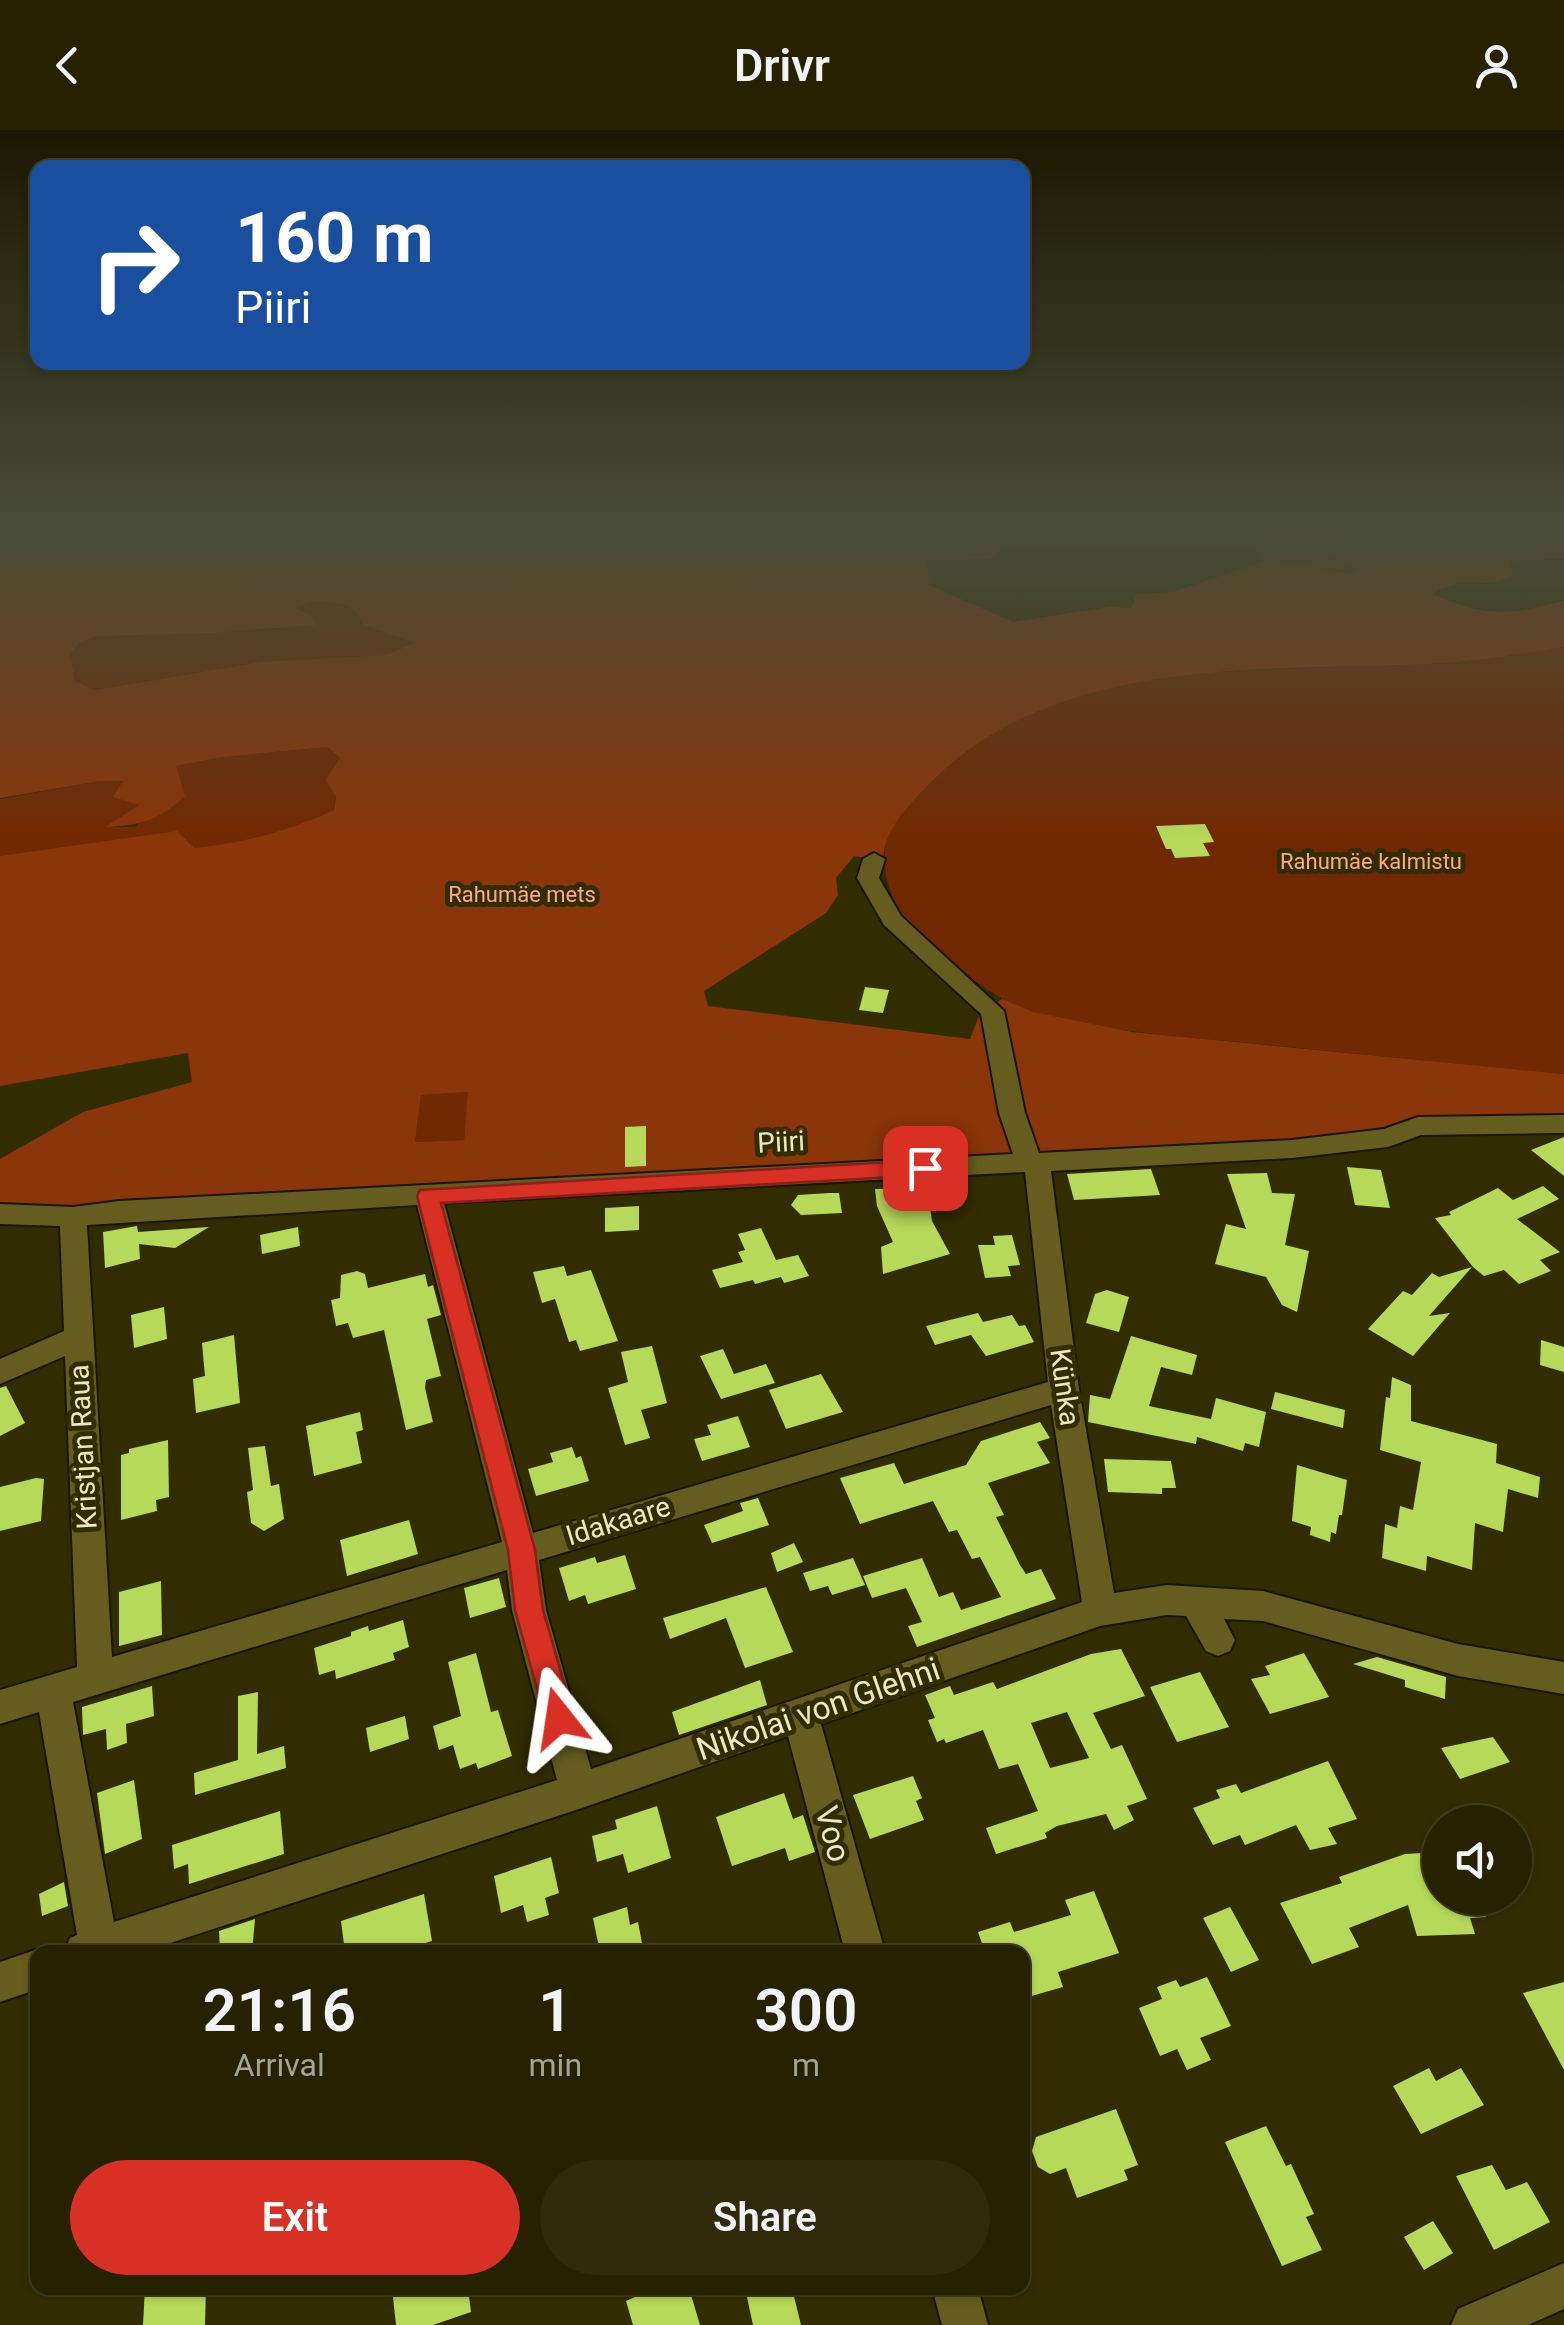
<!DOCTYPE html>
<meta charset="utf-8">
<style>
:root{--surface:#262200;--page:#2e2a0a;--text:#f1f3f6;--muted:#a4a499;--line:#423f22;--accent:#d93025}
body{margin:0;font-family:Roboto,sans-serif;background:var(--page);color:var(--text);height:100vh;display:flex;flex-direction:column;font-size:38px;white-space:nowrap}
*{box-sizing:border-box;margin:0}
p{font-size:32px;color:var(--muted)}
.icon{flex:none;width:55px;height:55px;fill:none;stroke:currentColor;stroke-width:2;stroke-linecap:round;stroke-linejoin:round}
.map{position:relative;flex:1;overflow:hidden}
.panel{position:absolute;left:30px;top:1815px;width:1000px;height:350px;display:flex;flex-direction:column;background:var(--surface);border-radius:20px;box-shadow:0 2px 8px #0004,0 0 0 2px var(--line)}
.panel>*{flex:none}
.top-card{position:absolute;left:30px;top:30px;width:1000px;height:210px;border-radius:20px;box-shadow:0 2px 8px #0004,0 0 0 2px var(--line);background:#1a4fa0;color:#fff;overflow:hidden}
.controls{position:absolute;left:1422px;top:1675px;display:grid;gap:20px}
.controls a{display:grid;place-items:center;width:110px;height:110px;border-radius:50%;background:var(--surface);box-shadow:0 2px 8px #0004,0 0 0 2px var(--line);font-size:50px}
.pin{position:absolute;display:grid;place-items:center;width:85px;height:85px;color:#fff;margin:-42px;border-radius:20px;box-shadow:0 5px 15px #0006}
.me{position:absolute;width:110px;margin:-55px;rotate:345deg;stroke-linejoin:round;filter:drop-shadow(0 0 8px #0008)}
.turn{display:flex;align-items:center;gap:35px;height:210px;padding:0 40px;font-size:45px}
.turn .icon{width:130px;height:130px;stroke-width:2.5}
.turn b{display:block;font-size:70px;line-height:85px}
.eta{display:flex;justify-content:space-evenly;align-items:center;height:170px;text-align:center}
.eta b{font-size:60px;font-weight:600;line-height:70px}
.primary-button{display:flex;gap:20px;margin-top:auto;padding:20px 40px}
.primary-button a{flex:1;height:115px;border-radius:60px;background:var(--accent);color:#fff;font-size:40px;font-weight:600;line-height:115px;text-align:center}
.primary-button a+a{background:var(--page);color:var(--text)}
header{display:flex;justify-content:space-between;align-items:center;height:130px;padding:0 40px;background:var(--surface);font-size:45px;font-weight:600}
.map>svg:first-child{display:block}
.green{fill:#712903}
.forest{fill:#8a350a;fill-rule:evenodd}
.building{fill:#b7d95a;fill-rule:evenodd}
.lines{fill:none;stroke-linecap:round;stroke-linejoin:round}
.minor-casing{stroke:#181500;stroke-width:4}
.minor{fill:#655d1f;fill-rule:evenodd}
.route{fill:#d93025;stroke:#8d1f18;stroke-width:2.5}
.labels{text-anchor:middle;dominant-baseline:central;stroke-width:10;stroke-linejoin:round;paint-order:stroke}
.far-park-label{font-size:22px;fill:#ffa886;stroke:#322d00}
.street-label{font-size:28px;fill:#ece8c1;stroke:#322d00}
.near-street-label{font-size:32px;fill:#ece8c1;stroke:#322d00}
</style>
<header><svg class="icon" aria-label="back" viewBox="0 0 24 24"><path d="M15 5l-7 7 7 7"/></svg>Drivr<svg class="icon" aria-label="person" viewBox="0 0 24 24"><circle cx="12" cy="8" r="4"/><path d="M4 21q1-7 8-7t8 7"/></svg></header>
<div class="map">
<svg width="1564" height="2195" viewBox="0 0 1564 2195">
<rect width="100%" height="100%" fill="#322d00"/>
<path class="green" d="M 1236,402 L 1426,402 L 1432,407 L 1353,420 L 1331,414 L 1314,417 L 1359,439 C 1343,446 1287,433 1264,431 L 1255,404 Z
M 312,472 C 333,472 355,471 362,494 L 416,512 L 411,517 L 386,525 L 260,532 L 95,560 L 74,550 L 71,523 L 80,512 L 97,505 L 274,499 L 285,496 L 292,478 Z
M 1564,517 L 1564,944 C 1463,934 1362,924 1261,914 C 1186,907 1109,902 1035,883 C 998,873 923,817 902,784 C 887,760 879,731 889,705 C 910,649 1010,586 1066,569 C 1182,533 1308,540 1428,534 C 1474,532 1519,524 1564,517 Z
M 329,617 L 340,628 L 334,680 L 293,698 L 238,713 L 194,718 L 91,716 L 0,726 L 0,669 L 101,651 L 125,651 L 141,675 L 107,697 L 135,697 L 178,651 L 176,636 L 224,627 Z
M 469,962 L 464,1010 L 415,1012 L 421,965 Z"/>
<path class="forest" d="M 0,402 L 1008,402 L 1009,408 L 991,429 L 927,430 L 929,455 L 1013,492 L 1109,477 L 1131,478 L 1137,464 L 1173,462 L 1264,431 L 1313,436 L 1347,444 L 1358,439 L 1310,416 L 1323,418 L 1331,414 L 1352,420 L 1355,409 L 1378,416 L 1383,409 L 1430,406 L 1426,402 L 1564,402 L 1564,428 L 1510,431 L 1513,444 C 1488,463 1464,442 1433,464 C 1488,488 1507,485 1564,471 L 1564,517 C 1519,524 1473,532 1428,534 C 1256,542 1052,523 923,660 C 903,682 885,700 883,731 L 854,726 L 836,748 L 838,765 L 826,783 L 704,861 L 708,876 L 970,909 L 980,883 L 1002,869 L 1033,882 L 1132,902 L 1564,944 L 1564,994 L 1455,992 L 1388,1008 L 0,1084 L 0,1029 L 83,982 L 192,952 L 188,923 L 0,956 L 0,726 L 177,701 L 194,718 C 245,713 288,701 334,680 L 336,667 L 326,650 L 340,628 L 328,617 L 224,627 L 176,636 L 185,666 C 160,690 139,696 105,697 L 139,675 L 113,667 L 123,651 L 101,651 L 0,668 ZM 312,472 C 334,472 355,471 362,494 L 415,513 L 386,525 L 260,532 L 95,560 L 74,550 L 71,523 L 80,512 L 97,506 L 212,503 L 315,495 L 310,485 L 294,478 ZM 468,962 L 464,1010 L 415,1012 L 421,965 Z"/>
<path class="building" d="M 1205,694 L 1214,712 L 1203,713 L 1210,726 L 1175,728 L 1171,719 L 1166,719 L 1156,696 Z
M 865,857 L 889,860 L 883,883 L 859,880 Z
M 646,996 L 646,1036 L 625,1037 L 625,997 Z
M 1564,1007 L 1564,1046 L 1531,1020 Z
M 1347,1037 L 1381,1040 L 1390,1078 L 1355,1075 Z
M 1151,1039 L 1160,1065 L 1074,1070 L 1067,1044 Z
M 1267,1043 L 1272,1063 L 1295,1064 L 1285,1115 L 1309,1121 L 1297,1182 L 1282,1175 L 1266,1147 L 1215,1134 L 1226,1094 L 1246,1099 L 1227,1044 Z
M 1543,1056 L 1559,1069 L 1517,1089 L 1560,1122 L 1540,1130 L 1551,1141 L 1519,1154 L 1504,1140 L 1484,1146 L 1473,1137 L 1435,1088 L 1451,1085 L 1449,1082 L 1498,1058 L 1513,1070 Z
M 927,1058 L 932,1091 L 950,1124 L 883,1144 L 881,1117 L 893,1112 L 877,1076 L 875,1059 Z
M 829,1063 L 839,1063 L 842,1083 L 801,1085 L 791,1075 L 798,1065 Z
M 639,1076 L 639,1100 L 605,1102 L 605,1078 Z
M 137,1096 L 138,1102 L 209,1097 L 175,1118 L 139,1114 L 140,1129 L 105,1138 L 103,1102 Z
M 298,1097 L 300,1116 L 262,1124 L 260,1105 Z
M 761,1098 L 776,1130 L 798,1125 L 809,1146 L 784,1153 L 781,1147 L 755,1154 L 753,1150 L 720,1158 L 712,1140 L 743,1132 L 738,1122 L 745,1120 L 738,1104 Z
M 1012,1105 L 1020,1135 L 1008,1136 L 1011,1146 L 985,1148 L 978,1115 L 995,1115 L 993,1106 Z
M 564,1136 L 567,1146 L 591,1140 L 618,1211 L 580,1221 L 576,1210 L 569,1212 L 555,1169 L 542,1173 L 533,1142 Z
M 1472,1137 L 1429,1186 L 1450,1183 L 1413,1226 L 1368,1199 L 1403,1161 L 1412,1165 L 1432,1143 L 1439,1147 Z
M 357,1141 L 365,1144 L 368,1158 L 425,1144 L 428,1157 L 433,1155 L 441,1185 L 427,1189 L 441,1246 L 426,1250 L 425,1258 L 433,1292 L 406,1300 L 384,1200 L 353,1208 L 348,1193 L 336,1196 L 331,1170 L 340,1168 L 341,1145 Z
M 1107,1160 L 1129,1167 L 1119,1202 L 1086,1193 L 1095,1164 Z
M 164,1177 L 167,1209 L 134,1218 L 131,1185 Z
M 978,1183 L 983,1192 L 1012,1185 L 1019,1196 L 1025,1195 L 1034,1212 L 986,1226 L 971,1205 L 935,1215 L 926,1196 Z
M 234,1205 L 240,1273 L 196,1283 L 193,1249 L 205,1246 L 202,1213 Z
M 1131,1206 L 1197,1225 L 1192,1245 L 1161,1237 L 1149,1276 L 1211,1289 L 1216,1268 L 1266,1282 L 1259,1317 L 1245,1313 L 1243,1321 L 1197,1307 L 1196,1314 L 1088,1292 L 1090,1265 L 1110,1269 Z
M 1541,1210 L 1564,1217 L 1564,1242 L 1540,1235 Z
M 652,1216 L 667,1273 L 641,1280 L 650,1308 L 625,1315 L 608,1258 L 628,1252 L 621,1222 Z
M 723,1219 L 734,1244 L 766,1234 L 775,1253 L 721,1269 L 700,1226 Z
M 821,1244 L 843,1282 L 786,1299 L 769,1260 Z
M 1392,1247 L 1411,1255 L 1411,1291 L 1497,1314 L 1496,1333 L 1540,1347 L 1538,1368 L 1508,1359 L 1503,1402 L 1475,1393 L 1472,1440 L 1427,1426 L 1426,1441 L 1382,1428 L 1385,1394 L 1397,1398 L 1400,1376 L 1413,1380 L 1421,1332 L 1380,1320 L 1386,1267 L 1390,1268 Z
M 6,1256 L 25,1293 L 0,1306 L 0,1258 Z
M 1275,1262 L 1345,1280 L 1343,1298 L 1271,1279 Z
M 360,1282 L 363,1300 L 356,1302 L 362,1333 L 314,1346 L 306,1296 Z
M 738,1286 L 750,1317 L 702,1331 L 694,1309 L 711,1305 L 707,1295 Z
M 1040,1292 L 1050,1308 L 1037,1312 L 1050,1333 L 988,1353 L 1004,1385 L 996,1387 L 1020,1435 L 1026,1444 L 1041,1439 L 1056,1469 L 917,1517 L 908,1496 L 922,1492 L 906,1458 L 872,1468 L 863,1446 L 922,1428 L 939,1467 L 953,1462 L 961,1480 L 1001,1467 L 980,1427 L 972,1429 L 957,1400 L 949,1402 L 933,1371 L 860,1394 L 840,1348 L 894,1333 L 904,1354 L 966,1335 L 981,1311 Z
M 168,1310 L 169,1367 L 156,1370 L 157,1381 L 121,1390 L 121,1325 L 129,1323 L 129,1319 Z
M 265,1316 L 271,1356 L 279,1354 L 284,1389 L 264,1401 L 251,1393 L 247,1362 L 253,1360 L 248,1318 Z
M 572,1317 L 576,1328 L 581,1326 L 589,1351 L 536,1366 L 528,1339 L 553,1332 L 550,1323 Z
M 1104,1329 L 1171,1331 L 1176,1358 L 1162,1358 L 1162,1364 L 1108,1362 Z
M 1297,1335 L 1347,1350 L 1342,1385 L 1339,1385 L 1336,1404 L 1331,1402 L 1330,1412 L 1310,1405 L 1311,1397 L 1292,1391 Z
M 36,1348 L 44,1349 L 41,1391 L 0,1401 L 0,1357 Z
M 758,1368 L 769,1395 L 712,1413 L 704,1395 L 743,1381 L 740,1373 Z
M 409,1390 L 418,1424 L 347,1446 L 340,1410 Z
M 794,1413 L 803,1432 L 777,1442 L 771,1423 Z
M 625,1425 L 636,1459 L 588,1474 L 585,1465 L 569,1471 L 559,1438 L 595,1427 L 597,1433 Z
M 853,1428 L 865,1455 L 832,1465 L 828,1456 L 810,1461 L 803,1443 Z
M 499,1448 L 506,1477 L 470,1488 L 464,1458 Z
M 161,1451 L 162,1505 L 119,1516 L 119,1462 Z
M 766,1457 L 793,1522 L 745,1538 L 726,1488 L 670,1509 L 663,1488 Z
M 403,1490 L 409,1517 L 393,1523 L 395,1530 L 336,1549 L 335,1540 L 319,1545 L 314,1518 L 351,1506 L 351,1502 L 368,1496 L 369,1501 Z
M 1121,1519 L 1145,1566 L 1093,1583 L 1111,1619 L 1122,1615 L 1147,1669 L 1127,1676 L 1134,1690 L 1114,1700 L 1106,1684 L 1057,1696 L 1045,1703 L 1047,1708 L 996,1724 L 986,1698 L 1038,1681 L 1018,1634 L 999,1639 L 983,1600 L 946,1613 L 944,1609 L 937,1612 L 928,1590 L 935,1588 L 925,1565 L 950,1556 L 954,1565 L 993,1552 L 997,1559 L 1091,1524 ZM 1067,1582 L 1089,1628 L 1050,1638 L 1031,1593 Z
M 476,1523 L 491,1582 L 498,1580 L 512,1626 L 478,1639 L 476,1633 L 460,1639 L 453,1615 L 439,1620 L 433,1596 L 461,1586 L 448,1532 Z
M 1304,1523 L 1329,1567 L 1270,1584 L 1251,1549 L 1270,1545 L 1265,1536 Z
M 1377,1527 L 1446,1547 L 1445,1569 L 1405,1557 L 1405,1550 L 1353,1534 Z
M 1200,1542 L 1229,1597 L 1177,1612 L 1150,1557 Z
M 760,1550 L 767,1575 L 679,1605 L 672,1582 Z
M 152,1556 L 154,1586 L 126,1594 L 127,1613 L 107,1620 L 106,1599 L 83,1605 L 82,1577 Z
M 258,1562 L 257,1624 L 284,1616 L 286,1638 L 195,1665 L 194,1643 L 238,1630 L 238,1566 Z
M 405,1586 L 409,1609 L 370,1622 L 366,1598 Z
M 1493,1607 L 1510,1632 L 1460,1649 L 1441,1618 Z
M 1328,1631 L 1357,1689 L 1328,1698 L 1337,1714 L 1310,1720 L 1296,1695 L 1245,1715 L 1240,1705 L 1213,1715 L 1193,1678 L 1220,1668 L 1216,1660 L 1236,1654 L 1241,1663 Z
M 913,1646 L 922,1668 L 916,1671 L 924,1690 L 870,1709 L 853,1665 Z
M 134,1650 L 142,1709 L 105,1724 L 97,1663 Z
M 784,1663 L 793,1689 L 803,1685 L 815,1722 L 789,1731 L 785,1718 L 732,1736 L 716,1687 Z
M 657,1676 L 671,1728 L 628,1743 L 623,1724 L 597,1732 L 592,1706 L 617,1699 L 615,1690 Z
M 280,1681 L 284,1724 L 189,1754 L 188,1734 L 174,1739 L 172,1715 Z
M 1440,1722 L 1440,1768 L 1480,1768 L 1486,1787 L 1470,1788 L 1475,1804 L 1417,1806 L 1408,1775 L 1349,1798 L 1359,1817 L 1312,1834 L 1280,1773 L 1342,1753 L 1339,1747 L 1405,1724 Z
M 551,1727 L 559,1763 L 545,1768 L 549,1785 L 527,1792 L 523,1775 L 501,1783 L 494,1746 Z
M 64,1752 L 68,1776 L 42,1786 L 39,1764 Z
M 1094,1761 L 1119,1823 L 1058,1842 L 1063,1857 L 1028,1867 L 1022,1857 L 1022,1822 L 985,1822 L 978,1802 L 1010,1792 L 1014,1802 L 1071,1785 L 1065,1770 Z
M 424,1764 L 432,1811 L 406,1819 L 406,1822 L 345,1822 L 341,1791 Z
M 627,1777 L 630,1795 L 638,1792 L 642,1813 L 600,1822 L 593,1788 Z
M 1230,1777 L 1259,1830 L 1231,1842 L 1203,1788 Z
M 255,1789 L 252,1822 L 220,1820 L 219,1801 Z
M 1207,1847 L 1231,1896 L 1200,1908 L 1211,1930 L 1187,1940 L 1177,1919 L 1160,1926 L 1139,1878 L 1162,1869 L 1157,1857 L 1176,1850 L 1180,1857 Z
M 1564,1852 L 1564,1940 L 1523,1863 Z
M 1429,1938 L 1436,1951 L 1461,1938 L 1484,1975 L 1421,2004 L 1393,1956 Z
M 1116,1979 L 1138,2035 L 1124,2040 L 1128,2050 L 1077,2068 L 1066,2038 L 1050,2044 L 1038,2037 L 1032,2021 L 1036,2007 Z
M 1266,1996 L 1286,2036 L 1291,2034 L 1314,2084 L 1306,2087 L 1322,2120 L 1282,2136 L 1225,2012 Z
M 1492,2035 L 1506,2060 L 1527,2052 L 1550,2092 L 1494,2120 L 1456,2046 Z
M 1433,2091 L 1453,2123 L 1424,2140 L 1404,2107 Z
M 145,2158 L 206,2158 L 205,2195 L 143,2195 Z
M 392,2158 L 468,2158 L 471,2182 L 433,2195 L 396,2195 Z
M 655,2158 L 689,2158 L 700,2195 L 633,2195 L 626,2171 Z
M 745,2158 L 792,2158 L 801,2195 L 753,2195 Z"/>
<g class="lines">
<defs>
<path id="minor" d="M 874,723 L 885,729 L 879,748 L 901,786 L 1004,881 L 1025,983 L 1039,1023 L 1292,1010 L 1384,999 L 1418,987 L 1564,985 L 1564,1003 L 1421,1005 L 1388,1017 L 1292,1028 L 1051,1041 L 1079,1259 L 1114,1463 L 1167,1455 L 1263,1461 L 1458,1514 L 1564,1532 L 1564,1564 L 1458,1546 L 1263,1491 L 1224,1489 L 1235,1510 L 1230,1521 L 1218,1526 L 1206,1521 L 1186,1486 L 1167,1485 L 1100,1496 L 821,1594 L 885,1822 L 845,1822 L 788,1606 L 579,1679 L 143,1822 L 64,1822 L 70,1808 L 77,1805 L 39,1582 L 0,1594 L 0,1560 L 77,1537 L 65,1226 L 0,1254 L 0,1229 L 64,1201 L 60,1096 L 0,1094 L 0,1074 L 73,1077 L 119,1071 L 1013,1024 L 999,983 L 981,884 L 884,795 L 857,748 L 863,729 ZM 1025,1042 L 1048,1252 L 533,1403 L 444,1073 ZM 417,1075 L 502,1412 L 112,1527 L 87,1095 ZM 1051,1275 L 1082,1472 L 591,1639 L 546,1480 L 539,1430 ZM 507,1440 L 512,1480 L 557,1650 L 114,1792 L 73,1572 Z
M 38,1819 L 47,1822 L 38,1822 L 38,1859 L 0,1872 L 0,1832 Z
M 1564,2133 L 1564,2179 L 1528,2195 L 1451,2195 L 1458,2179 Z
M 932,2158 L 978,2158 L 988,2195 L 942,2195 Z"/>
</defs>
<use href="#minor" class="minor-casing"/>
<use href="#minor" class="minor"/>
</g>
<linearGradient id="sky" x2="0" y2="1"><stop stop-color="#1c1900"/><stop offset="0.57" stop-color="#494c37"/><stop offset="1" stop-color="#494c37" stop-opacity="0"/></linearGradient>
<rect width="1564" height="709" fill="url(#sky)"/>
<path class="route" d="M 925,1030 L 936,1038 L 925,1045 L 441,1073 L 535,1420 L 543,1480 L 574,1588 L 570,1598 L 559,1602 L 548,1598 L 515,1480 L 508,1420 L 417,1066 L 420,1060 Z"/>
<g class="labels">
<g class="far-park-label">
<text x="1371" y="731">Rahumäe kalmistu</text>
<text x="522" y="764">Rahumäe mets</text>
</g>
<g class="street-label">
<text transform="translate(781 1012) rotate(-3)">Piiri</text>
<text transform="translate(1065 1257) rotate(82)">Künka</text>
<text transform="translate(83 1317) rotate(-93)">Kristjan Raua</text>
<text transform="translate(618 1391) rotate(-17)">Idakaare</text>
</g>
<g class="near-street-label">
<text transform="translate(818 1579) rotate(-19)">Nikolai von Glehni</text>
<text transform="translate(833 1704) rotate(75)">Voo</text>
</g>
</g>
</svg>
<div class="controls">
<a><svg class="icon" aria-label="sound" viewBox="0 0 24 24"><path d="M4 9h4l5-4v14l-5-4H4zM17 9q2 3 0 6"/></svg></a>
</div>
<div class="pin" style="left:925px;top:1038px;background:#d93025"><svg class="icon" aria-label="arrive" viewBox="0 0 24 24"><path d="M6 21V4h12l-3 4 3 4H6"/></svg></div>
<svg class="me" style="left:559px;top:1588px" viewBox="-20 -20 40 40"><path d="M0-17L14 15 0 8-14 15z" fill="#d93025" stroke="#fff" stroke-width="4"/></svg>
<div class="top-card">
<div class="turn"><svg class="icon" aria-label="right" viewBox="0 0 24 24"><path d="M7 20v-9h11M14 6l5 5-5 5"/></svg><div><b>160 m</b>Piiri</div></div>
</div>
<section class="panel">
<div class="eta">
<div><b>21:16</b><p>Arrival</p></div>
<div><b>1</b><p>min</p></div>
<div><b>300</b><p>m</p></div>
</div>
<div class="primary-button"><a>Exit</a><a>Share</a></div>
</section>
</div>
